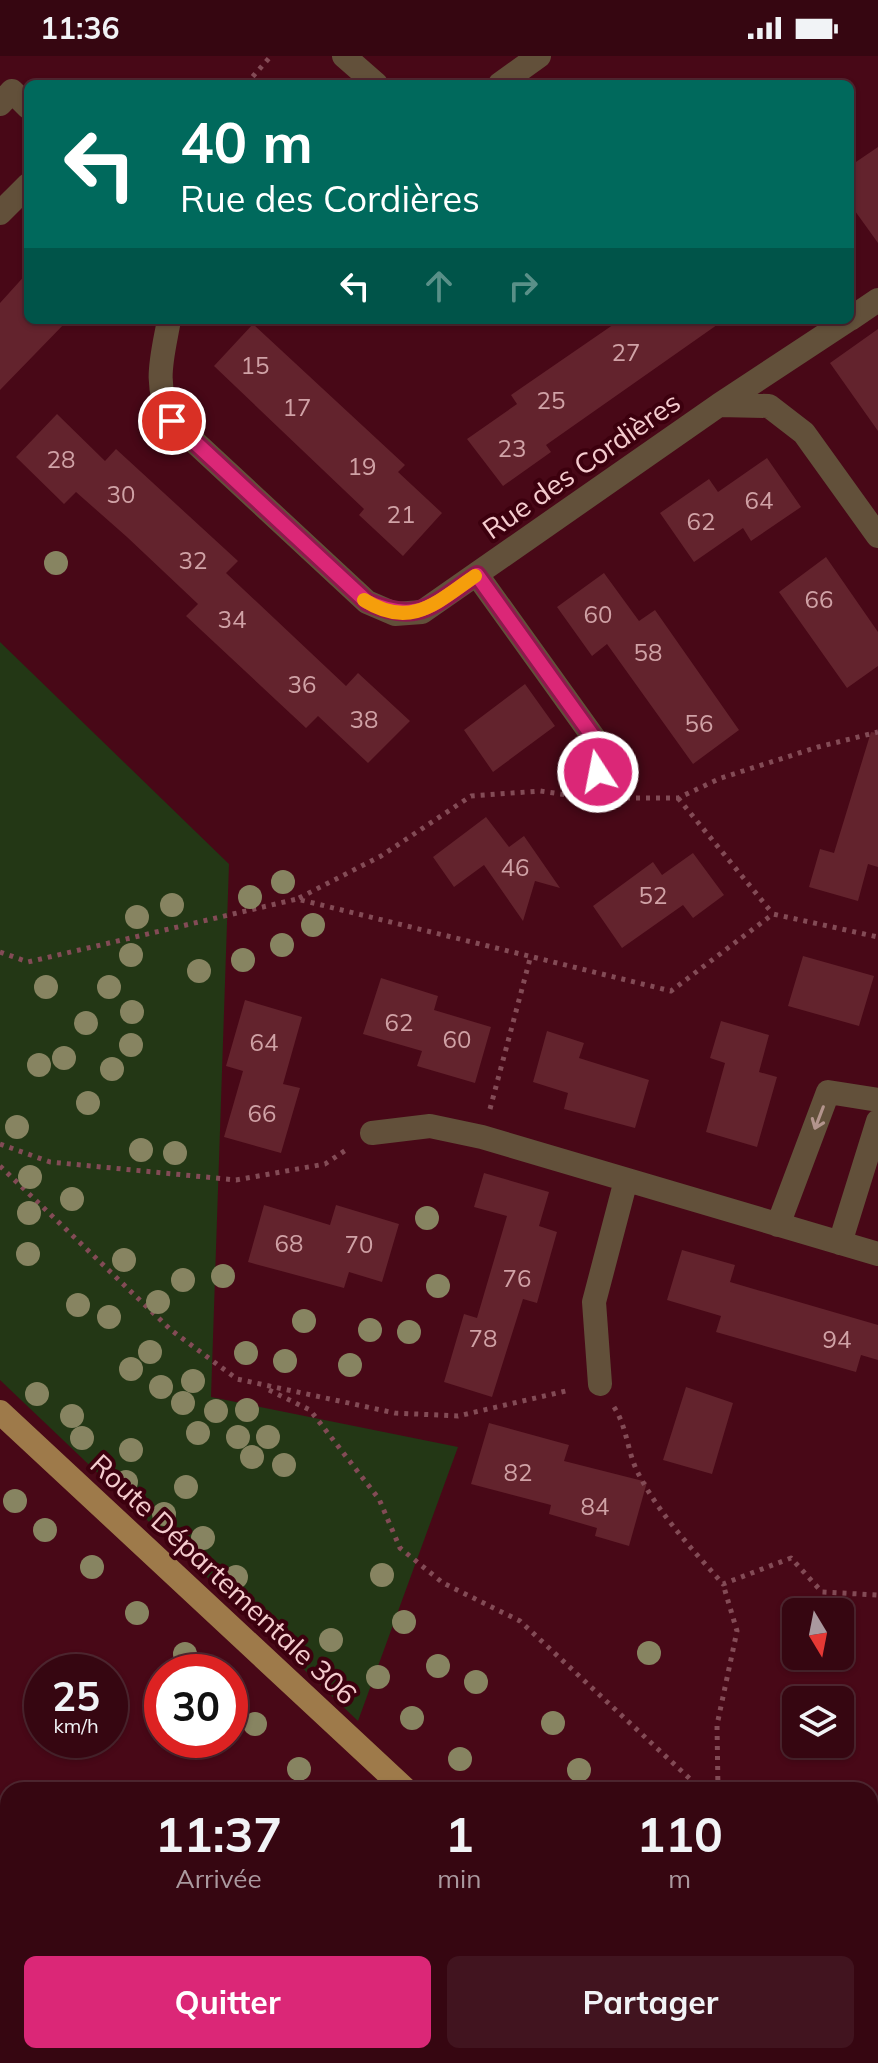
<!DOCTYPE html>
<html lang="fr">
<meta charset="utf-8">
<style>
:root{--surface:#360611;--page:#41141f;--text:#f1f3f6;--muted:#aa999f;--line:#502731;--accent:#db2777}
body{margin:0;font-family:Mulish,sans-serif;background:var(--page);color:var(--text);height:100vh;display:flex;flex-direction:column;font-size:30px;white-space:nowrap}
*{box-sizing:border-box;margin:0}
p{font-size:26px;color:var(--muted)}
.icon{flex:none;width:44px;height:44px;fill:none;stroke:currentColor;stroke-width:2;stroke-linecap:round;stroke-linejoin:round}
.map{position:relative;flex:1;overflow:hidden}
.drawer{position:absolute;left:0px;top:1726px;width:878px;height:282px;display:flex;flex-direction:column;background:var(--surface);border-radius:24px 24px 0 0;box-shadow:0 2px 6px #0004,0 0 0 2px var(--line)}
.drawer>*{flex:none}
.hud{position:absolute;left:24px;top:24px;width:830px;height:244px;border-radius:12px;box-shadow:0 2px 6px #0004,0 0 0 2px var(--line);background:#00695c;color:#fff;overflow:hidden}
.needle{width:52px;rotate:170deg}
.controls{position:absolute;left:782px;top:1542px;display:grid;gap:16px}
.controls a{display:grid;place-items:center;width:72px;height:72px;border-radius:12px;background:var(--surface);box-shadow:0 2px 6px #0004,0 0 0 2px var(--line);font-size:40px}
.speed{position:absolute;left:24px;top:1598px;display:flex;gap:16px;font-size:40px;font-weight:700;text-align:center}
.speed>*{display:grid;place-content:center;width:104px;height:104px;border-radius:50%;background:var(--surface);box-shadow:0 2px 6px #0004,0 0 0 2px var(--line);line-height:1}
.speed small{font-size:20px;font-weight:400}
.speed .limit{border:12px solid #d22;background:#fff;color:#111}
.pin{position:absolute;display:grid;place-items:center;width:68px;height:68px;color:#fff;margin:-34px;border:4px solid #fff;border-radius:50%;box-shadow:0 2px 8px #0007}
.me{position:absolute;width:88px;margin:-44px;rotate:349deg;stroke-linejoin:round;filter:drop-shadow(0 0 6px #0008)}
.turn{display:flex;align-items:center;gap:28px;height:168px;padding:0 24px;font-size:36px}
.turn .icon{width:104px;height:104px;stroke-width:2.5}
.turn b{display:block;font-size:56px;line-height:68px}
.lanes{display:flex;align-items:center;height:76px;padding:0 24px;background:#0003;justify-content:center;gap:40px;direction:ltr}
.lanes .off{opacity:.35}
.eta{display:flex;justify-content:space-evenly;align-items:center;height:136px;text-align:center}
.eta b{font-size:48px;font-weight:700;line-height:56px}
.button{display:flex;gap:16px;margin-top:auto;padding:16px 24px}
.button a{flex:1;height:92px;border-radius:12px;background:var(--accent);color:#fff;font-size:32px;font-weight:700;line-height:92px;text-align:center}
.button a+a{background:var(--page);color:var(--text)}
.status{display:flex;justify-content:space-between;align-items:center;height:56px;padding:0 40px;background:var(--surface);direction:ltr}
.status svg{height:22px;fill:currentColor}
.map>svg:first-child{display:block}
.green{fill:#233715}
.building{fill:#63232d}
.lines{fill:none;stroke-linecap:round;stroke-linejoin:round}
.path{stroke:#834b56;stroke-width:5;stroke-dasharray:4 6;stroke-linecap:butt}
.street{stroke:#62503a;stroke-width:24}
.primary{stroke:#9e7a4a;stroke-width:24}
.tree{fill:#878461}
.oneway{stroke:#b3948c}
.route-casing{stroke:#8e194d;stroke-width:20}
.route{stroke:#db2777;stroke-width:14}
.slow{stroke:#f59e0b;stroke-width:14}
.labels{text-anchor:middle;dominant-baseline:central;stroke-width:8;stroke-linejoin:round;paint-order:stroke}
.number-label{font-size:24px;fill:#d0a2a6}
.street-label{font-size:28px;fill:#f5cccf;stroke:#3c000e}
</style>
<div class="status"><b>11:36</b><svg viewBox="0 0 49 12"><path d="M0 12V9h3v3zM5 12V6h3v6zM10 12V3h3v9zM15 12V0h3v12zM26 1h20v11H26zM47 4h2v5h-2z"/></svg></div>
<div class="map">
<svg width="878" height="2007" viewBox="0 0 878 2007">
<rect width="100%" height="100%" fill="#480817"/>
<path class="green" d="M 0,586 L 229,808 L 211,1341 L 458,1391 L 358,1665 L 0,1324 Z"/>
<path class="building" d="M 878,91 L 878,187 L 850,148 L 850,110 Z
M 28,216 L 28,264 L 68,264 L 0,334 L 0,247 Z
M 620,264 L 724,264 L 546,389 L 551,396 L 503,430 L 467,383 L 517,348 L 511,339 Z
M 253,268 L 405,409 L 398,416 L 442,457 L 403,500 L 359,459 L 364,453 L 214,310 Z
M 878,273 L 878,375 L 830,307 Z
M 57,358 L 105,405 L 116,393 L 238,505 L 226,517 L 346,630 L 358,617 L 410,665 L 368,707 L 318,660 L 306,672 L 186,560 L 198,548 L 127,481 L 76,436 L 64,448 L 16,401 Z
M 767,402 L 801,451 L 751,485 L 743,472 L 694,506 L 660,457 L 709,423 L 718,436 Z
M 826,501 L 878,576 L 878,610 L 847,632 L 779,536 Z
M 604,517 L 639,565 L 655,554 L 739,674 L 693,708 L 607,588 L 592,600 L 557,551 Z
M 525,628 L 555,670 L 493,716 L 464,674 Z
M 871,676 L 878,677 L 878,811 L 868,808 L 858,845 L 809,831 L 820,793 L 834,797 Z
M 486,761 L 509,791 L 524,780 L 560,832 L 535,825 L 523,865 L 484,809 L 454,831 L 433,801 Z
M 693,797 L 724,839 L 693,862 L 683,849 L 622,892 L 593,850 L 653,806 L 662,819 Z
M 803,900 L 874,920 L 859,970 L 788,950 Z
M 381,922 L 438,940 L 434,954 L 491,971 L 475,1027 L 417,1010 L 422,995 L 363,978 Z
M 245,944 L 302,961 L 283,1028 L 300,1032 L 281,1097 L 224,1081 L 243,1015 L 226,1010 Z
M 721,965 L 769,979 L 759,1016 L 777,1021 L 757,1091 L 706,1076 L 725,1007 L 710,1002 Z
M 547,975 L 584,987 L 579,1002 L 649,1024 L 635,1072 L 564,1053 L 568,1037 L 533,1026 Z
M 484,1117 L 549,1136 L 539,1170 L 557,1176 L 537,1247 L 523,1243 L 492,1341 L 444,1326 L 464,1258 L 477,1262 L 507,1160 L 474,1151 Z
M 264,1149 L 330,1169 L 336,1149 L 399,1168 L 382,1226 L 349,1216 L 344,1232 L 248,1206 Z
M 682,1194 L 735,1209 L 730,1226 L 878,1269 L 878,1304 L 861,1299 L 856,1316 L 716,1276 L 721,1260 L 667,1244 Z
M 686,1331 L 733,1347 L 712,1418 L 663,1404 Z
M 489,1367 L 569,1389 L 564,1405 L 647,1426 L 629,1490 L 595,1480 L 597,1472 L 549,1458 L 551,1449 L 471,1428 Z"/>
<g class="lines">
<path class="path" d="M 246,28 L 271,0
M 626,742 L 678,742 L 721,722 L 818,691 L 878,676
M 678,742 L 773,858
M 299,842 L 381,800 L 471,740 L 540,735 L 568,739
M 0,896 L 28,906 L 297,843 L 671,935 L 773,858 L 878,881
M 490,1053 L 531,899
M 0,1088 L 50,1106 L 236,1124 L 325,1108 L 349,1092
M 0,1110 L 171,1274 L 237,1323 L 395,1357 L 458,1360 L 570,1334
M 269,1334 L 310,1354 L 379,1443 L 400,1492 L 443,1527 L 520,1565 L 702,1734
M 614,1351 C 627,1371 627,1394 637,1415 C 658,1457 692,1493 723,1528 L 791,1502 L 822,1536 L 878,1539
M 718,1734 L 717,1669 L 737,1575 L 723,1528
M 870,1900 L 878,1899"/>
<path class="street" d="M 344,0 L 376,28
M 500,28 L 539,0
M 0,48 L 12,35 L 28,51
M 0,157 L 28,129
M 850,263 L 878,244
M 169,264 C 162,303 153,328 172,365 L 367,546 L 395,558 L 422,556 L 719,349 L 769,350 L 804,377 L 878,480
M 719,349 L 848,264
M 477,519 L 599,689 L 597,742
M 372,1077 L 430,1070 L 482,1081 L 878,1198
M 778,1169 L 828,1036 L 878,1044
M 840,1187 L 878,1065
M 600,1328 L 594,1246 L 626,1124"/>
<path class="primary" d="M 0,1356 L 406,1734
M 692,2000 L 700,2007"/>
</g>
<g class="tree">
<circle cx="56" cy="507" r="12"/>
<circle cx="283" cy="826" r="12"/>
<circle cx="250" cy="841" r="12"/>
<circle cx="172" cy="849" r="12"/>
<circle cx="137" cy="861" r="12"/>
<circle cx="313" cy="869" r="12"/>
<circle cx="282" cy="889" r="12"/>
<circle cx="131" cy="899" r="12"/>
<circle cx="243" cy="904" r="12"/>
<circle cx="199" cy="915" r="12"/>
<circle cx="46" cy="931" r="12"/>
<circle cx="109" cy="931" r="12"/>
<circle cx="132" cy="956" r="12"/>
<circle cx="86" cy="967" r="12"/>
<circle cx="131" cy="989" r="12"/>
<circle cx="64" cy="1002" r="12"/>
<circle cx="39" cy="1009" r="12"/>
<circle cx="112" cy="1013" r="12"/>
<circle cx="88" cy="1047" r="12"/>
<circle cx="17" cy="1071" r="12"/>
<circle cx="141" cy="1094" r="12"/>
<circle cx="175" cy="1097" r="12"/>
<circle cx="30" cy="1121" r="12"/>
<circle cx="72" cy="1143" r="12"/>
<circle cx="29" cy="1157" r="12"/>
<circle cx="427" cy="1162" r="12"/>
<circle cx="28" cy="1198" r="12"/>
<circle cx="124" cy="1204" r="12"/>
<circle cx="223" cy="1220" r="12"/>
<circle cx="183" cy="1224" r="12"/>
<circle cx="438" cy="1230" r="12"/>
<circle cx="158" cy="1246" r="12"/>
<circle cx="78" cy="1249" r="12"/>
<circle cx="109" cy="1261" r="12"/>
<circle cx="304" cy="1265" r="12"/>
<circle cx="370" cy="1274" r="12"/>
<circle cx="409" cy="1276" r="12"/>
<circle cx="150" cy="1296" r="12"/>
<circle cx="246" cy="1297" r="12"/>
<circle cx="285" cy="1305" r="12"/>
<circle cx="350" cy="1309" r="12"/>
<circle cx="131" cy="1313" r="12"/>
<circle cx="193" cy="1325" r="12"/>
<circle cx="161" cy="1331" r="12"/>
<circle cx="37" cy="1338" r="12"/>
<circle cx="183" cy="1347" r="12"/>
<circle cx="247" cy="1354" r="12"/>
<circle cx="216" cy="1355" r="12"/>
<circle cx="72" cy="1360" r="12"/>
<circle cx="198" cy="1377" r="12"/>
<circle cx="238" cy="1381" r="12"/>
<circle cx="268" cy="1381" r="12"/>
<circle cx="82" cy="1382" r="12"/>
<circle cx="131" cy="1394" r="12"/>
<circle cx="252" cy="1401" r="12"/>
<circle cx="284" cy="1409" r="12"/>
<circle cx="126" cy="1426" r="12"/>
<circle cx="186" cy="1431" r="12"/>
<circle cx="15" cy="1445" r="12"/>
<circle cx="164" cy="1458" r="12"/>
<circle cx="45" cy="1474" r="12"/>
<circle cx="203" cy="1482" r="12"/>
<circle cx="92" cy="1511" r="12"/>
<circle cx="382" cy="1519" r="12"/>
<circle cx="236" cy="1521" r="12"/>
<circle cx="137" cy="1557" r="12"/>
<circle cx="404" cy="1566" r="12"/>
<circle cx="331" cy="1584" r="12"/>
<circle cx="649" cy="1597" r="12"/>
<circle cx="185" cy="1598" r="12"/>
<circle cx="438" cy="1610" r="12"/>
<circle cx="378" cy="1621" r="12"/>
<circle cx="476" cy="1626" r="12"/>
<circle cx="412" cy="1662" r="12"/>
<circle cx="553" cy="1667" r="12"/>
<circle cx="255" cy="1668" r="12"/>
<circle cx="460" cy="1703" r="12"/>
<circle cx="299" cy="1713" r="12"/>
<circle cx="579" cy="1714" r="12"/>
</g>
<defs><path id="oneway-shaft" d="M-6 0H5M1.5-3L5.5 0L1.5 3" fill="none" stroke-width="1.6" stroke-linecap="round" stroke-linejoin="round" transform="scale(2)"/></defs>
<use class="oneway" href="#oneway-shaft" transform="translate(819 1062) rotate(111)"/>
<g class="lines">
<defs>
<path id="route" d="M 172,365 L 367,546 C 420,569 433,548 477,519 L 599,689 L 598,716"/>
</defs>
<use href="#route" class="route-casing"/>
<use href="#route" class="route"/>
<path class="slow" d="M 364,544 C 411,574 437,546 475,520"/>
</g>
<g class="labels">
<g class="number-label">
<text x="626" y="296">27</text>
<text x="255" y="309">15</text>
<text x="551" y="344">25</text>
<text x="297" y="351">17</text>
<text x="512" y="392">23</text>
<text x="61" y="403">28</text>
<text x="362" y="410">19</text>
<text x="121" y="438">30</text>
<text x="759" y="444">64</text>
<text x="401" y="458">21</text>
<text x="701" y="465">62</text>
<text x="193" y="504">32</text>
<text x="819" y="543">66</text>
<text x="598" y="558">60</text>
<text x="232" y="563">34</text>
<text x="648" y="596">58</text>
<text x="302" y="628">36</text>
<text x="364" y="663">38</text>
<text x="699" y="667">56</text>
<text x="515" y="811">46</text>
<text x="653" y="839">52</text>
<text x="399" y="966">62</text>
<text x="457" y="983">60</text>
<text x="264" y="986">64</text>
<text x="262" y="1057">66</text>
<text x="289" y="1187">68</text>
<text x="359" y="1188">70</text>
<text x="517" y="1222">76</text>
<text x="483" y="1282">78</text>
<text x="837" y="1283">94</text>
<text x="518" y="1416">82</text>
<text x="595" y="1450">84</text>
</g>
<g class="street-label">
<text transform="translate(581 409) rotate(-35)">Rue des Cordières</text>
<text transform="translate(224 1523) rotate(43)">Route Départementale 306</text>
</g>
</g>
</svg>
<div class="controls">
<a><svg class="needle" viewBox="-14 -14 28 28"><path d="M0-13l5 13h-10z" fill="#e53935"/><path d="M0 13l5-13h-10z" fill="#aa999f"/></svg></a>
<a><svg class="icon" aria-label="layers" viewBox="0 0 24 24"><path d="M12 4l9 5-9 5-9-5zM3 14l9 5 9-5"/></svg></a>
</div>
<div class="speed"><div>25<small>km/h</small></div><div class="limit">30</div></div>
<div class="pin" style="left:172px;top:365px;background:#d93025"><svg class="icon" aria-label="arrive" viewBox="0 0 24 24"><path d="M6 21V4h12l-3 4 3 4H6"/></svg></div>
<svg class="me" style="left:598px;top:716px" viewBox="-20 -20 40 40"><circle r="17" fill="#db2777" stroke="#fff" stroke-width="3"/><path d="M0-11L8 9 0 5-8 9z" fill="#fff"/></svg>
<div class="hud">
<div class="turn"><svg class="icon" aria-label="left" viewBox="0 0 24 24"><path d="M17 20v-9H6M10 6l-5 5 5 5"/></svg><div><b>40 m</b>Rue des Cordières</div></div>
<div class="lanes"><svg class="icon" aria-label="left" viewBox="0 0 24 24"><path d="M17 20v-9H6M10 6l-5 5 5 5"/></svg><svg class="icon off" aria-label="ahead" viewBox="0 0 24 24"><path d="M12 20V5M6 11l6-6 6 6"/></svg><svg class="icon off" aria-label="right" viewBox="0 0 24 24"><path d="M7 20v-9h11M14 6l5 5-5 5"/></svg></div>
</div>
<section class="drawer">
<div class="eta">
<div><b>11:37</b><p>Arrivée</p></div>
<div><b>1</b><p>min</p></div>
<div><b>110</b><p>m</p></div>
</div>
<div class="button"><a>Quitter</a><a>Partager</a></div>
</section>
</div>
